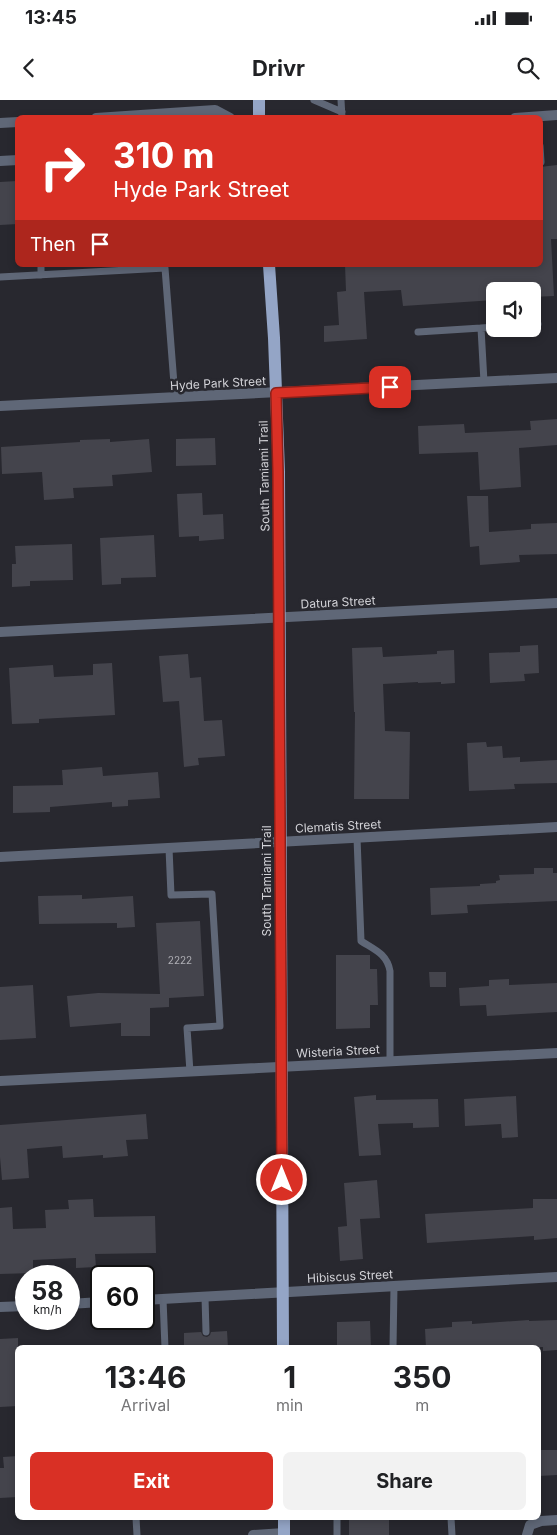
<!DOCTYPE html>
<style>
:root{--surface:#fff;--page:#f2f2f2;--text:#202124;--muted:#757577;--accent:#d93025}
body{margin:0;font-family:Inter,sans-serif;background:var(--page);color:var(--text);height:100vh;display:flex;flex-direction:column;font-size:19px;white-space:nowrap}
*{box-sizing:border-box;margin:0}
p{font-size:16px;color:var(--muted)}
.icon{flex:none;width:28px;height:28px;fill:none;stroke:currentColor;stroke-width:2;stroke-linecap:round;stroke-linejoin:round}
.map{position:relative;flex:1;overflow:hidden}
.drawer{position:absolute;left:15px;top:1245px;width:526px;height:175px;display:flex;flex-direction:column;background:var(--surface);border-radius:8px;box-shadow:0 2px 8px #0003}
.drawer>*{flex:none}
.guide{position:absolute;left:15px;top:15px;width:528px;height:152px;border-radius:8px;box-shadow:0 2px 8px #0003;background:#d93025;color:#fff;overflow:hidden}
.buttons{position:absolute;left:486px;top:182px;display:grid;gap:10px}
.buttons a{display:grid;place-items:center;width:55px;height:55px;border-radius:8px;background:var(--surface);box-shadow:0 2px 8px #0003;font-size:25px}
.speed{position:absolute;left:15px;top:1165px;display:flex;gap:10px;font-size:25px;font-weight:700;text-align:center}
.speed>*{display:grid;place-content:center;width:65px;height:65px;border-radius:50%;background:var(--surface);box-shadow:0 2px 8px #0003;line-height:1}
.speed small{font-size:12px;font-weight:400}
.speed .limit{border:2px solid #111;border-radius:8px;background:#fff;color:#111}
.pin{position:absolute;display:grid;place-items:center;width:42px;height:42px;color:#fff;margin:-21px;border-radius:10px;box-shadow:0 2px 8px #0006}
.me{position:absolute;width:55px;margin:-28px;rotate:0deg;stroke-linejoin:round;filter:drop-shadow(0 0 4px #0008)}
.turn{display:flex;align-items:center;gap:18px;height:105px;padding:0 15px;font-size:22px}
.turn .icon{width:65px;height:65px;stroke-width:2.5}
.turn b{display:block;font-size:35px;line-height:42px}
.then{display:flex;align-items:center;height:48px;padding:0 15px;background:#0003;gap:10px;font-size:19px}
.eta{display:flex;justify-content:space-evenly;align-items:center;height:85px;text-align:center}
.eta b{font-size:30px;font-weight:700;line-height:35px}
.button{display:flex;gap:10px;margin-top:auto;padding:10px 15px}
.button a{flex:1;height:58px;border-radius:8px;background:var(--accent);color:#fff;font-size:20px;font-weight:700;line-height:58px;text-align:center}
.button a+a{background:var(--page);color:var(--text)}
.status{display:flex;justify-content:space-between;align-items:center;height:35px;padding:0 25px;background:var(--surface);direction:ltr}
.status svg{height:14px;fill:currentColor}
header{display:flex;justify-content:space-between;align-items:center;height:65px;padding:0 15px;background:var(--surface);font-size:22px;font-weight:700}
.map>svg:first-child{display:block}
.building{fill:#44444c}
.lines{fill:none;stroke-linecap:round;stroke-linejoin:round}
.lane{stroke:#5f6777;stroke-width:7}
.street{stroke:#5f6777;stroke-width:10}
.primary{stroke:#94a5c6;stroke-width:12}
.route-casing{stroke:#8d1f18;stroke-width:12}
.route{stroke:#d93025;stroke-width:9}
.labels{text-anchor:middle;dominant-baseline:central;stroke-width:5;stroke-linejoin:round;paint-order:stroke}
.number-label{font-size:10px;fill:#afafb5}
.street-label{font-size:12px;fill:#d3d3d8;stroke:#28282f}
</style>
<div class="status"><b>13:45</b><svg viewBox="0 0 49 12"><path d="M0 12V9h3v3zM5 12V6h3v6zM10 12V3h3v9zM15 12V0h3v12zM26 1h20v11H26zM47 4h2v5h-2z"/></svg></div>
<header><svg class="icon" aria-label="back" viewBox="0 0 24 24"><path d="M15 5l-7 7 7 7"/></svg>Drivr<svg class="icon" aria-label="search" viewBox="0 0 24 24"><circle cx="10" cy="10" r="6"/><path d="M15 15l6 6"/></svg></header>
<div class="map">
<svg width="557" height="1435" viewBox="0 0 557 1435">
<rect width="100%" height="100%" fill="#28282f"/>
<path class="building" d="M 557,65 L 557,139 L 551,139 L 554,196 L 532,197 L 532,191 L 495,191 L 495,200 L 403,206 L 401,190 L 364,192 L 367,239 L 324,242 L 324,226 L 339,225 L 337,192 L 346,191 L 345,165 L 540,165 L 540,67 Z
M 17,81 L 18,124 L 0,125 L 0,82 Z
M 557,319 L 557,345 L 519,348 L 521,387 L 480,390 L 478,352 L 419,354 L 418,326 L 464,324 L 465,333 L 531,330 L 530,321 Z
M 215,338 L 216,365 L 176,366 L 176,339 Z
M 110,339 L 110,342 L 149,339 L 152,372 L 112,375 L 113,386 L 73,388 L 74,398 L 44,400 L 42,372 L 2,374 L 1,347 L 80,342 L 80,340 Z
M 202,393 L 203,415 L 223,414 L 224,439 L 199,441 L 199,436 L 179,437 L 177,394 Z
M 467,396 L 488,396 L 489,432 L 531,429 L 531,424 L 557,423 L 557,454 L 519,455 L 520,462 L 480,465 L 479,446 L 470,447 Z
M 154,435 L 156,477 L 121,478 L 121,484 L 102,485 L 100,438 Z
M 72,444 L 73,480 L 30,481 L 30,486 L 12,487 L 12,464 L 16,464 L 15,446 Z
M 538,545 L 539,573 L 524,574 L 525,581 L 490,583 L 489,553 L 520,552 L 520,546 Z
M 382,547 L 383,557 L 437,554 L 437,551 L 454,550 L 455,583 L 441,584 L 441,582 L 418,583 L 418,582 L 383,584 L 385,631 L 410,632 L 409,699 L 354,699 L 355,612 L 354,612 L 352,548 Z
M 188,554 L 190,578 L 201,577 L 204,621 L 222,620 L 225,656 L 198,658 L 199,665 L 184,667 L 179,601 L 163,602 L 159,556 Z
M 112,563 L 115,615 L 39,619 L 39,623 L 12,624 L 9,568 L 53,565 L 54,577 L 93,575 L 93,564 Z
M 486,642 L 487,647 L 502,646 L 503,658 L 520,657 L 520,662 L 557,660 L 557,683 L 514,684 L 515,689 L 469,691 L 467,643 Z
M 102,667 L 103,676 L 158,672 L 160,698 L 128,700 L 128,706 L 112,707 L 112,702 L 50,707 L 50,712 L 13,713 L 13,686 L 63,685 L 62,670 Z
M 534,768 L 553,768 L 553,773 L 557,773 L 557,801 L 467,805 L 468,813 L 431,815 L 430,788 L 480,786 L 480,784 L 496,783 L 496,781 L 500,780 L 499,775 L 534,774 Z
M 82,795 L 82,799 L 133,796 L 135,827 L 117,828 L 117,823 L 39,824 L 38,796 Z
M 200,821 L 204,896 L 169,898 L 169,907 L 150,908 L 150,936 L 121,936 L 121,923 L 70,927 L 67,896 L 98,893 L 160,894 L 156,823 Z
M 336,855 L 370,855 L 370,869 L 377,869 L 378,905 L 370,905 L 370,928 L 336,929 Z
M 429,872 L 446,872 L 446,887 L 430,887 Z
M 509,879 L 509,885 L 557,883 L 557,912 L 487,916 L 486,905 L 460,906 L 459,888 L 489,886 L 489,880 Z
M 33,885 L 36,938 L 0,940 L 0,887 Z
M 376,995 L 376,1000 L 438,999 L 439,1027 L 413,1028 L 413,1023 L 378,1024 L 381,1055 L 359,1056 L 354,997 Z
M 516,996 L 518,1037 L 502,1038 L 501,1024 L 465,1026 L 464,999 Z
M 146,1014 L 148,1039 L 126,1040 L 128,1056 L 103,1058 L 103,1055 L 63,1058 L 62,1046 L 27,1049 L 29,1078 L 2,1080 L 0,1057 L 0,1025 Z
M 377,1080 L 380,1118 L 360,1119 L 363,1159 L 340,1161 L 338,1127 L 347,1126 L 344,1083 Z
M 93,1099 L 94,1117 L 155,1116 L 156,1153 L 95,1154 L 96,1167 L 76,1168 L 76,1158 L 33,1160 L 33,1173 L 0,1174 L 0,1108 L 12,1107 L 13,1129 L 46,1128 L 45,1110 L 69,1109 L 68,1100 Z
M 533,1099 L 557,1099 L 557,1138 L 534,1140 L 534,1136 L 427,1143 L 425,1114 L 533,1108 Z
M 529,1220 L 529,1221 L 557,1220 L 557,1250 L 543,1251 L 543,1247 L 426,1248 L 425,1229 L 452,1227 L 452,1222 L 472,1221 L 472,1224 Z
M 370,1221 L 371,1248 L 337,1248 L 337,1222 Z
M 227,1231 L 228,1248 L 184,1248 L 184,1233 L 201,1232 L 203,1236 L 207,1237 L 210,1235 L 211,1232 Z
M 18,1238 L 18,1306 L 0,1307 L 0,1239 Z
M 539,1350 L 557,1350 L 557,1375 L 539,1376 Z
M 18,1356 L 18,1397 L 0,1398 L 0,1368 L 4,1368 L 3,1357 Z
M 349,1418 L 389,1418 L 389,1435 L 349,1435 Z"/>
<g class="lines">
<path class="lane" d="M 314,0 L 342,12
M 341,0 L 342,18
M 540,46 L 541,62
M 41,165 L 41,175
M 0,177 L 165,168 L 175,297
M 532,224 L 538,224
M 418,232 L 481,228
M 484,282 L 481,228 L 495,227
M 357,738 L 361,841 C 375,850 387,854 390,871 L 390,961
M 169,748 L 171,795 L 212,794 L 220,926 L 187,928 L 190,972
M 205,1197 L 206,1232
M 163,1199 L 165,1248
M 393,1248 L 394,1186
M 136,1418 L 137,1435
M 337,1418 L 337,1435
M 451,1418 L 452,1435"/>
<path class="street" d="M 96,18 L 215,10 L 230,18
M 515,18 L 557,15
M 0,23 L 18,22
M 0,61 L 18,60
M 0,306 L 557,278
M 0,532 L 557,503
M 0,757 L 557,727
M 0,981 L 557,953
M 144,1200 L 557,1177
M 69,1204 L 101,1202
M 0,1207 L 26,1206
M 253,1435 L 284,1433
M 527,1435 L 530,1425 L 541,1421 L 557,1420"/>
<path class="primary" d="M 259,0 L 259,18
M 269,165 L 274,238 L 279,372 L 283,1248
M 284,1418 L 284,1435"/>
</g>
<g class="lines">
<defs>
<path id="route" d="M 282,1080 L 278,372 L 276,293 L 390,287"/>
</defs>
<use href="#route" class="route-casing"/>
<use href="#route" class="route"/>
</g>
<g class="labels">
<g class="number-label">
<text x="180" y="860">2222</text>
</g>
<g class="street-label">
<text transform="translate(218 283) rotate(-3)">Hyde Park Street</text>
<text transform="translate(264 376) rotate(-91)">South Tamiami Trail</text>
<text transform="translate(338 502) rotate(-3)">Datura Street</text>
<text transform="translate(338 726) rotate(-3)">Clematis Street</text>
<text transform="translate(266 781) rotate(-90)">South Tamiami Trail</text>
<text transform="translate(338 951) rotate(-3)">Wisteria Street</text>
<text transform="translate(350 1176) rotate(-3)">Hibiscus Street</text>
</g>
</g>
</svg>
<div class="buttons">
<a><svg class="icon" aria-label="sound" viewBox="0 0 24 24"><path d="M4 9h4l5-4v14l-5-4H4zM17 9q2 3 0 6"/></svg></a>
</div>
<div class="speed"><div>58<small>km/h</small></div><div class="limit">60</div></div>
<div class="pin" style="left:390px;top:287px;background:#d93025"><svg class="icon" aria-label="arrive" viewBox="0 0 24 24"><path d="M6 21V4h12l-3 4 3 4H6"/></svg></div>
<svg class="me" style="left:282px;top:1080px" viewBox="-20 -20 40 40"><circle r="17" fill="#d93025" stroke="#fff" stroke-width="3"/><path d="M0-11L8 9 0 5-8 9z" fill="#fff"/></svg>
<div class="guide">
<div class="turn"><svg class="icon" aria-label="right" viewBox="0 0 24 24"><path d="M7 20v-9h11M14 6l5 5-5 5"/></svg><div><b>310 m</b>Hyde Park Street</div></div>
<div class="then">Then<svg class="icon" aria-label="arrive" viewBox="0 0 24 24"><path d="M6 21V4h12l-3 4 3 4H6"/></svg></div>
</div>
<section class="drawer">
<div class="eta">
<div><b>13:46</b><p>Arrival</p></div>
<div><b>1</b><p>min</p></div>
<div><b>350</b><p>m</p></div>
</div>
<div class="button"><a>Exit</a><a>Share</a></div>
</section>
</div>
